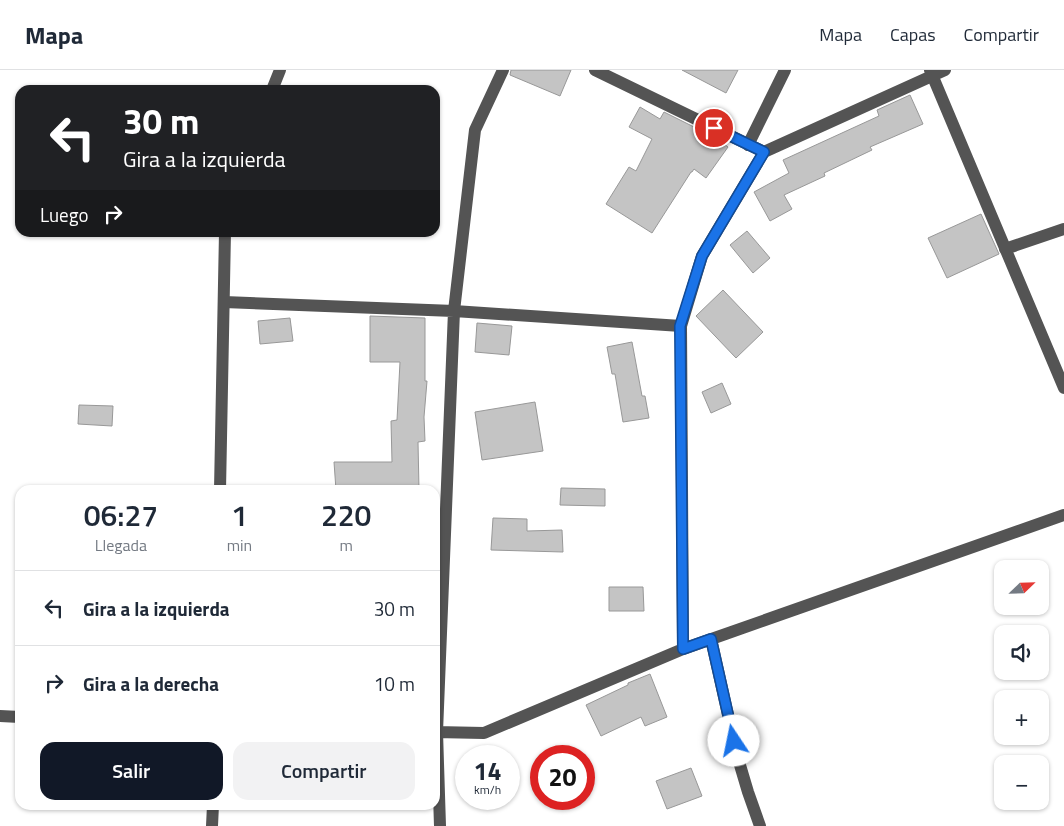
<!DOCTYPE html>
<html lang="es">
<meta charset="utf-8">
<style>
:root{--surface:#fff;--page:#f2f2f3;--text:#1f2937;--muted:#747a83;--line:#e0e1e3;--accent:#111827}
body{margin:0;font-family:"Titillium Web",sans-serif;background:var(--page);color:var(--text);height:100vh;display:flex;flex-direction:column;font-size:19px;white-space:nowrap}
*{box-sizing:border-box;margin:0}
p{font-size:16px;color:var(--muted)}
.icon{flex:none;width:28px;height:28px;fill:none;stroke:currentColor;stroke-width:2;stroke-linecap:round;stroke-linejoin:round}
.map{position:relative;flex:1;overflow:hidden}
.panel{position:absolute;left:15px;top:415px;width:425px;height:325px;display:flex;flex-direction:column;background:var(--surface);border-radius:15px;box-shadow:0 1px 4px #0004}
.panel>*{flex:none}
.guide{position:absolute;left:15px;top:15px;width:425px;height:152px;border-radius:15px;box-shadow:0 1px 4px #0004;background:#202124;color:#fff;overflow:hidden}
.needle{width:32px;rotate:67deg}
.fabs{position:absolute;left:994px;top:490px;display:grid;gap:10px}
.fabs a{display:grid;place-items:center;width:55px;height:55px;border-radius:10px;background:var(--surface);box-shadow:0 1px 4px #0004;font-size:25px}
.speed{position:absolute;left:455px;top:675px;display:flex;gap:10px;font-size:25px;font-weight:700;text-align:center}
.speed>*{display:grid;place-content:center;width:65px;height:65px;border-radius:50%;background:var(--surface);box-shadow:0 1px 4px #0004;line-height:1}
.speed small{font-size:12px;font-weight:400}
.speed .limit{border:8px solid #d22;background:#fff;color:#111}
.pin{position:absolute;display:grid;place-items:center;width:42px;height:42px;color:#fff;margin:-21px;border:2px solid #fff;border-radius:50%;box-shadow:0 1px 5px #0007}
.me{position:absolute;width:55px;margin:-28px;rotate:349deg;stroke-linejoin:round;filter:drop-shadow(0 0 4px #0008)}
.turn{display:flex;align-items:center;gap:18px;height:105px;padding:0 25px;font-size:22px}
.turn .icon{width:65px;height:65px;stroke-width:2.5}
.turn b{display:block;font-size:35px;line-height:42px}
.then{display:flex;align-items:center;height:48px;padding:0 25px;background:#0003;gap:10px;font-size:19px}
.eta{display:flex;justify-content:space-evenly;align-items:center;height:85px;text-align:center}
.eta b{font-size:30px;font-weight:600;line-height:35px}
.primary-button{display:flex;gap:10px;margin-top:auto;padding:10px 25px}
.primary-button a{flex:1;height:58px;border-radius:15px;background:var(--accent);color:#fff;font-size:20px;font-weight:600;line-height:58px;text-align:center}
.primary-button a+a{background:var(--page);color:var(--text)}
ul{padding:0;list-style:none}
li{display:flex;align-items:center;gap:15px;height:75px;padding:0 25px;border-top:1px solid var(--line)}
li div{flex:1}
li b{display:block;font-size:19px}
li em{font-style:normal}
header{display:flex;align-items:center;gap:30px;box-sizing:border-box;height:70px;padding:0 25px;background:var(--surface);border-bottom:1px solid var(--line)}
header strong{font-size:24px}
nav{display:flex;gap:28px;margin-inline-start:auto;font-size:18px}
.map>svg:first-child{display:block}
.building{fill:#c4c4c4;stroke:#989898}
.lines{fill:none;stroke-linecap:round;stroke-linejoin:round}
.minor{stroke:#545454;stroke-width:12}
.route-casing{stroke:#114b97;stroke-width:12}
.route{stroke:#1a73e8;stroke-width:9}
</style>
<header>
<strong>Mapa</strong>
<nav><a>Mapa</a><a>Capas</a><a>Compartir</a></nav>
</header>
<div class="map">
<svg width="1064" height="756" viewBox="0 0 1064 756">
<rect width="100%" height="100%" fill="#fff"/>
<path class="building" d="M 511,0 L 571,0 L 560,26 L 510,5 Z
M 682,0 L 738,0 L 726,23 Z
M 910,25 L 923,54 L 870,77 L 872,80 L 824,103 L 825,106 L 784,125 L 792,139 L 770,151 L 754,122 L 789,103 L 783,90 L 879,46 L 877,40 Z
M 640,37 L 660,49 L 664,42 L 716,68 L 728,77 L 706,108 L 694,99 L 692,102 L 691,102 L 652,163 L 606,134 L 629,97 L 636,101 L 652,69 L 629,57 Z
M 981,144 L 999,184 L 947,208 L 928,168 Z
M 747,161 L 770,188 L 753,203 L 730,175 Z
M 723,220 L 763,262 L 736,288 L 696,246 Z
M 370,246 L 425,248 L 425,311 L 427,311 L 424,347 L 425,371 L 418,372 L 419,420 L 336,420 L 334,392 L 392,392 L 391,351 L 397,350 L 400,292 L 370,292 Z
M 290,248 L 293,271 L 260,274 L 258,251 Z
M 477,253 L 512,256 L 509,285 L 475,282 Z
M 632,272 L 642,326 L 645,326 L 649,348 L 623,352 L 615,304 L 612,304 L 607,277 Z
M 722,313 L 731,334 L 711,343 L 702,322 Z
M 535,332 L 543,381 L 482,390 L 475,342 Z
M 79,335 L 113,336 L 112,356 L 78,354 Z
M 561,418 L 605,419 L 605,436 L 560,435 Z
M 493,448 L 527,449 L 527,461 L 562,460 L 563,482 L 491,480 Z
M 609,517 L 643,517 L 644,541 L 609,541 Z
M 650,604 L 667,647 L 645,656 L 641,647 L 601,666 L 586,635 L 628,615 L 628,613 Z
M 691,698 L 702,726 L 667,739 L 656,711 Z"/>
<g class="lines">
<path class="minor" d="M 595,0 L 764,82 L 945,0
M 930,0 L 1064,318
M 272,20 L 280,0
M 748,75 L 785,0
M 1005,179 L 1064,159
M 224,232 L 454,241 L 681,256
M 220,420 L 225,162
M 711,569 L 737,685 L 748,722 L 760,756
M 683,579 L 681,256 L 702,186 L 764,82
M 0,646 L 20,647
M 435,662 L 484,663 L 683,579 L 1064,445
M 212,756 L 213,735
M 440,756 L 437,662 L 454,241 L 475,60 L 503,0"/>
</g>
<g class="lines">
<defs>
<path id="route" d="M 714,58 L 764,82 L 702,186 L 680,256 L 683,579 L 711,569 L 734,671"/>
</defs>
<use href="#route" class="route-casing"/>
<use href="#route" class="route"/>
</g>
</svg>
<div class="fabs">
<a><svg class="needle" viewBox="-14 -14 28 28"><path d="M0-13l5 13h-10z" fill="#e53935"/><path d="M0 13l5-13h-10z" fill="#747a83"/></svg></a>
<a><svg class="icon" aria-label="sound" viewBox="0 0 24 24"><path d="M4 9h4l5-4v14l-5-4H4zM17 9q2 3 0 6"/></svg></a>
<a>+</a>
<a>−</a>
</div>
<div class="speed"><div>14<small>km/h</small></div><div class="limit">20</div></div>
<div class="pin" style="left:714px;top:58px;background:#d93025"><svg class="icon" aria-label="arrive" viewBox="0 0 24 24"><path d="M6 21V4h12l-3 4 3 4H6"/></svg></div>
<svg class="me" style="left:734px;top:671px" viewBox="-20 -20 40 40"><circle r="19" fill="#fff"/><path d="M0-13L10 11 0 6-10 11z" fill="#1a73e8"/></svg>
<div class="guide">
<div class="turn"><svg class="icon" aria-label="left" viewBox="0 0 24 24"><path d="M17 20v-9H6M10 6l-5 5 5 5"/></svg><div><b>30 m</b>Gira a la izquierda</div></div>
<div class="then">Luego<svg class="icon" aria-label="right" viewBox="0 0 24 24"><path d="M7 20v-9h11M14 6l5 5-5 5"/></svg></div>
</div>
<section class="panel">
<div class="eta">
<div><b>06:27</b><p>Llegada</p></div>
<div><b>1</b><p>min</p></div>
<div><b>220</b><p>m</p></div>
</div>
<ul>
<li><svg class="icon" aria-label="left" viewBox="0 0 24 24"><path d="M17 20v-9H6M10 6l-5 5 5 5"/></svg><div><b>Gira a la izquierda</b></div><em>30 m</em></li>
<li><svg class="icon" aria-label="right" viewBox="0 0 24 24"><path d="M7 20v-9h11M14 6l5 5-5 5"/></svg><div><b>Gira a la derecha</b></div><em>10 m</em></li>
</ul>
<div class="primary-button"><a>Salir</a><a>Compartir</a></div>
</section>
</div>
